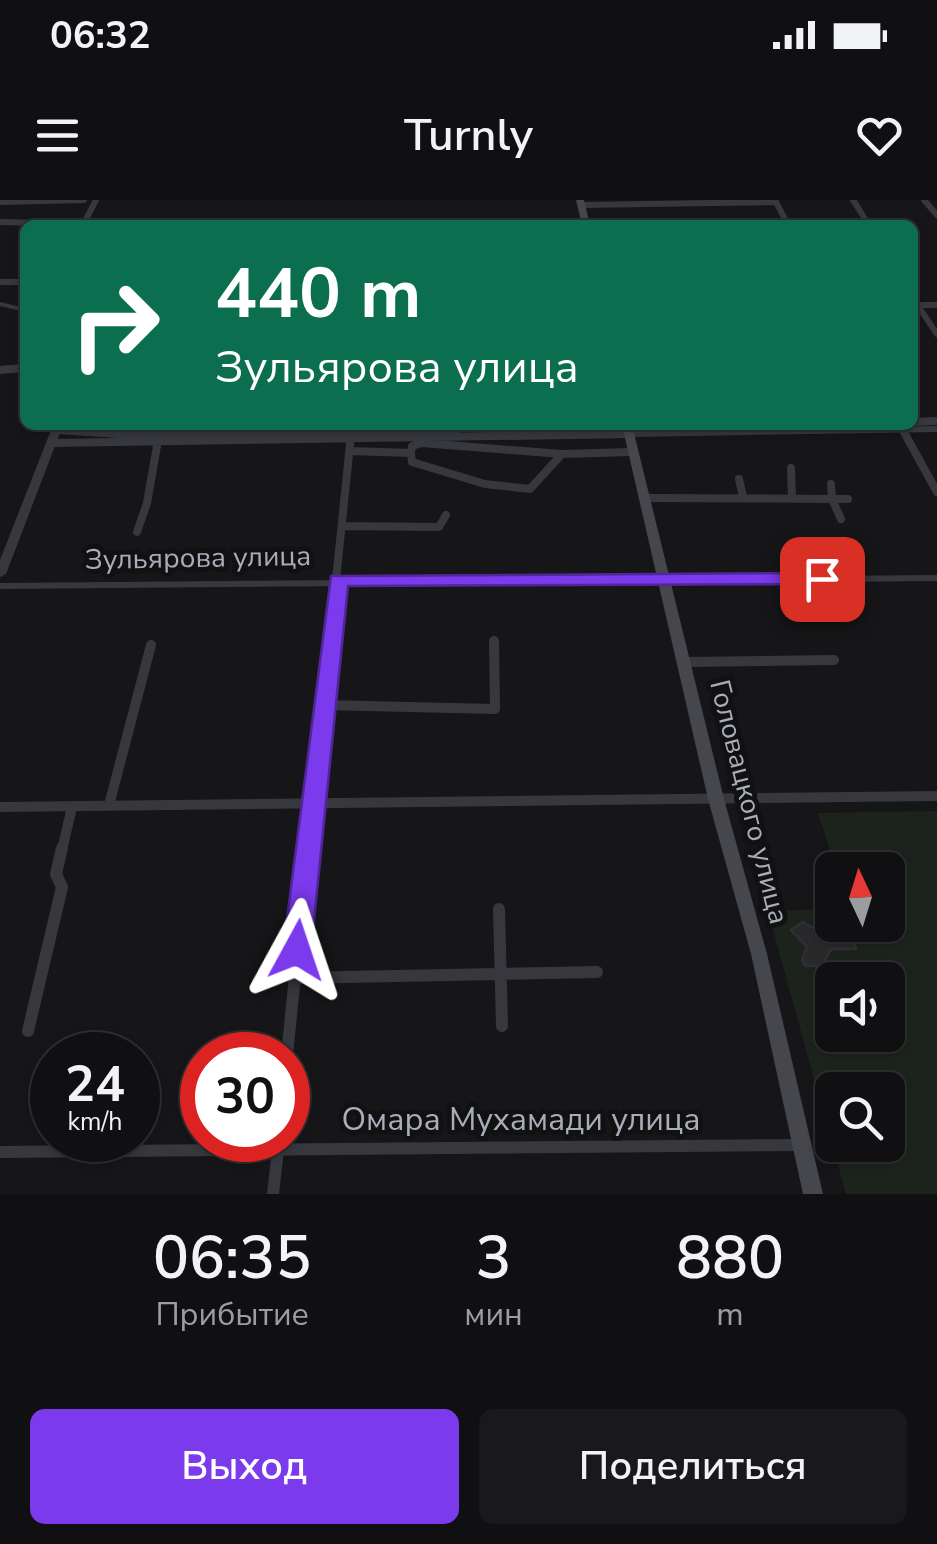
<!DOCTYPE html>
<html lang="ru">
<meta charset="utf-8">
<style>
:root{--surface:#101012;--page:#19191b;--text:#f1f3f6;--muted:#9c9d9f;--line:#303032;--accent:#7c3aed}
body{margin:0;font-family:"Nunito Sans",sans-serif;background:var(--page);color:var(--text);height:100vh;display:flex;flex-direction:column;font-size:38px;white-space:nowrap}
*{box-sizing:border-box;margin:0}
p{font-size:32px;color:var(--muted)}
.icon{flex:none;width:55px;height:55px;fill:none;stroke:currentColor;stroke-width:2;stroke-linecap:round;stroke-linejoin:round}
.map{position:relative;height:994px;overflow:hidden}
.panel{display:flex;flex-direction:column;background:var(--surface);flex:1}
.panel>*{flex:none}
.hud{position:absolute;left:20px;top:20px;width:898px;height:210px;border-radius:15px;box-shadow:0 2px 8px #0004,0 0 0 2px var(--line);background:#0b6e4f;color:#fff;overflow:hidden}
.needle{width:65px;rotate:356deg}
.fabs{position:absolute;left:815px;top:652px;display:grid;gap:20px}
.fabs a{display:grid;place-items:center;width:90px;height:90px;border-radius:15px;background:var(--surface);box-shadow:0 2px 8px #0004,0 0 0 2px var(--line);font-size:50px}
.speed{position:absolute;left:30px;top:832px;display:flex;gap:20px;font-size:50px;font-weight:700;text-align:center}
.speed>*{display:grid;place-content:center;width:130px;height:130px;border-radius:50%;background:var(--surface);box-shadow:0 2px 8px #0004,0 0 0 2px var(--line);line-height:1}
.speed small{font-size:25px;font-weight:400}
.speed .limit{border:15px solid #d22;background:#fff;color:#111}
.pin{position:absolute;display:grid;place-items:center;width:85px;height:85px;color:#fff;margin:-42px;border-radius:20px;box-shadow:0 5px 15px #0006}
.me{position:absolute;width:110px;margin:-55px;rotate:5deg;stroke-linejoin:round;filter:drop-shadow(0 0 8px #0008)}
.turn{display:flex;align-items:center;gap:35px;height:210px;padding:0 30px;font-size:45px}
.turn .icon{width:130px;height:130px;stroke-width:2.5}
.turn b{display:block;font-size:70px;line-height:85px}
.eta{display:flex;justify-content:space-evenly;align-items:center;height:170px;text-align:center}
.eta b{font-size:60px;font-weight:600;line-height:70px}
.action{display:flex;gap:20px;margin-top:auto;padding:20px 30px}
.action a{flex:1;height:115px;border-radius:15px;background:var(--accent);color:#fff;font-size:40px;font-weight:600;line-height:115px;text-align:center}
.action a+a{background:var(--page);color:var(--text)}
.status{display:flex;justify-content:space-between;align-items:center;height:70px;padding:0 50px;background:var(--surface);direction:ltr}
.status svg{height:28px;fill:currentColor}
header{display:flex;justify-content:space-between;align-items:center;height:130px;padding:0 30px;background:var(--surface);font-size:45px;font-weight:600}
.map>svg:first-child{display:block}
.green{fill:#1c231d;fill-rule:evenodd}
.building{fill:#29292c;stroke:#303034;stroke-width:2.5}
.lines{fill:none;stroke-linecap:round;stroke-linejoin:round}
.minor-far3{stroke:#37383d;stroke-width:6}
.minor-far2{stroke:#37383d;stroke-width:8}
.minor-far1{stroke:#37383d;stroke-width:10}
.minor{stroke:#37383d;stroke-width:12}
.tertiary{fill:#37383d;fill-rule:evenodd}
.secondary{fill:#45474d;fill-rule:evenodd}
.route{fill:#7c3aed;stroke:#51269a;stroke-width:2.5}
.labels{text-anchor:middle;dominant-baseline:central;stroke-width:10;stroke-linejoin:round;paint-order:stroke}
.street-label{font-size:28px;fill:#a8adb8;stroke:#111113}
.near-street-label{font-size:32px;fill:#a8adb8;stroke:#111113}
</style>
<div class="status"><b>06:32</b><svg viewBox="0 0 49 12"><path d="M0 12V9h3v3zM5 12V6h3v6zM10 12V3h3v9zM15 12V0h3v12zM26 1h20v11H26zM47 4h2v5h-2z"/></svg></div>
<header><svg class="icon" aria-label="menu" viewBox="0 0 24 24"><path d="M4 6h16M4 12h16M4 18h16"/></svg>Turnly<svg class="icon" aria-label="heart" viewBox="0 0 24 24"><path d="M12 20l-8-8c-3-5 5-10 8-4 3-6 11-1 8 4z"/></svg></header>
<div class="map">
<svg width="937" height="994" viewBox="0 0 937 994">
<rect width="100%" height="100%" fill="#161618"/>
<path class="green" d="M 937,611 L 937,994 L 846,994 L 768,712 L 832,708 L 832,725 L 888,725 L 888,670 L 837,670 L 818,613 ZM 832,780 L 888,780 L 888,835 L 832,835 ZM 832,890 L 888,890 L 888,945 L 832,945 Z"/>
<path class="building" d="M 803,722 L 824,734 L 851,733 L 856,749 L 831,749 L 822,766 L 806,766 L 802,760 L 807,747 L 791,730 Z"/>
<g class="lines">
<path class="minor-far3" d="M 775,0 L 788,25
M 853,0 L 869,25
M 924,0 L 937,15
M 0,2 L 84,0
M 582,5 L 776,2
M 0,22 L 81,24
M 83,25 L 96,0
M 0,82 L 25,82
M 912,97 L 937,134
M 913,105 L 937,105"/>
<path class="minor-far2" d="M 0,170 L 25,168
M 912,222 L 937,221
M 900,225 L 937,292
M 523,228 L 628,226
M 58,230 L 118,234 L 456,229
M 53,243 L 629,234
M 351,251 L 411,253 L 412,246 L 422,243 L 562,254 L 631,252
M 411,253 L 412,262 L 485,284 L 530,289 L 562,254
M 791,268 L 792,298
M 739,279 L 743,297
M 831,284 L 832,299 L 841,319
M 644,298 L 848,299
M 343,326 L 439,327 L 446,315
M 137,332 L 147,303 L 158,240
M 336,380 L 352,225"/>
<path class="minor-far1" d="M 686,462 L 834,460
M 323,505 L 495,509 L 494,441
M 109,605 L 151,445
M 62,650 L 72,607
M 308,650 L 336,377"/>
<path class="minor" d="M 499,709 L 502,826
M 295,778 L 597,772
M 28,831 L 62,687 L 56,674 L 62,648
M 287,855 L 308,648
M 0,952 L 802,945
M 273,994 L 279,940"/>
<path class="tertiary" d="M 0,102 L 25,108 L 25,112 L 0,106 Z
M 53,225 L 63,225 L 6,374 L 0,377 L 0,360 Z
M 937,226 L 937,232 L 629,237 L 624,234 L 629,231 Z
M 937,375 L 937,381 L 0,389 L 0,383 Z
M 937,591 L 937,601 L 0,612 L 0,602 Z"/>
<path class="secondary" d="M 576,0 L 584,0 L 590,25 L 582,25 Z
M 622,225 L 632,225 L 724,599 L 767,754 L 823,994 L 803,994 L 751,754 L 708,599 Z"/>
</g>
<path class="route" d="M 822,373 L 832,379 L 829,384 L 348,386 L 311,750 L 307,757 L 297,761 L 287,757 L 283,750 L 331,376 Z"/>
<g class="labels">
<g class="street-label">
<text transform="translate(198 358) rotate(-1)">Зульярова улица</text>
<text transform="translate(749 602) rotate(76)">Головацкого улица</text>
</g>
<g class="near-street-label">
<text x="521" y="919">Омара Мухамади улица</text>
</g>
</g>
</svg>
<div class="fabs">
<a><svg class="needle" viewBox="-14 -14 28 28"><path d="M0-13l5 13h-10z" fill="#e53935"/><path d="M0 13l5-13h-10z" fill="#9c9d9f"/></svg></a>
<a><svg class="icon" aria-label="sound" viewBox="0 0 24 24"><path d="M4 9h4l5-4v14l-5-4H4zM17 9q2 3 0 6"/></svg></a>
<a><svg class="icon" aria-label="search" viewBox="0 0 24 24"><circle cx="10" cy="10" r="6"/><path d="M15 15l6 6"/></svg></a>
</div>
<div class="speed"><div>24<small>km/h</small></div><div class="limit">30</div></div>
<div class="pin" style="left:822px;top:379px;background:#d93025"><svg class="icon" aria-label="arrive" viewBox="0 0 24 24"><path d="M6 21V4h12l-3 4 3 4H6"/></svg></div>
<svg class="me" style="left:297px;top:750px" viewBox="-20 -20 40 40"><path d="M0-17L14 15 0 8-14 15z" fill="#7c3aed" stroke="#fff" stroke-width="4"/></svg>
<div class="hud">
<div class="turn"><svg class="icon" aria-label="right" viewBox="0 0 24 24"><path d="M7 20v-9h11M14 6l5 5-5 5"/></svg><div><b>440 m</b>Зульярова улица</div></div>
</div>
</div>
<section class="panel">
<div class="eta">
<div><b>06:35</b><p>Прибытие</p></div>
<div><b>3</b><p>мин</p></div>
<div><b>880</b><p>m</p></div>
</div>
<div class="action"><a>Выход</a><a>Поделиться</a></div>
</section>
